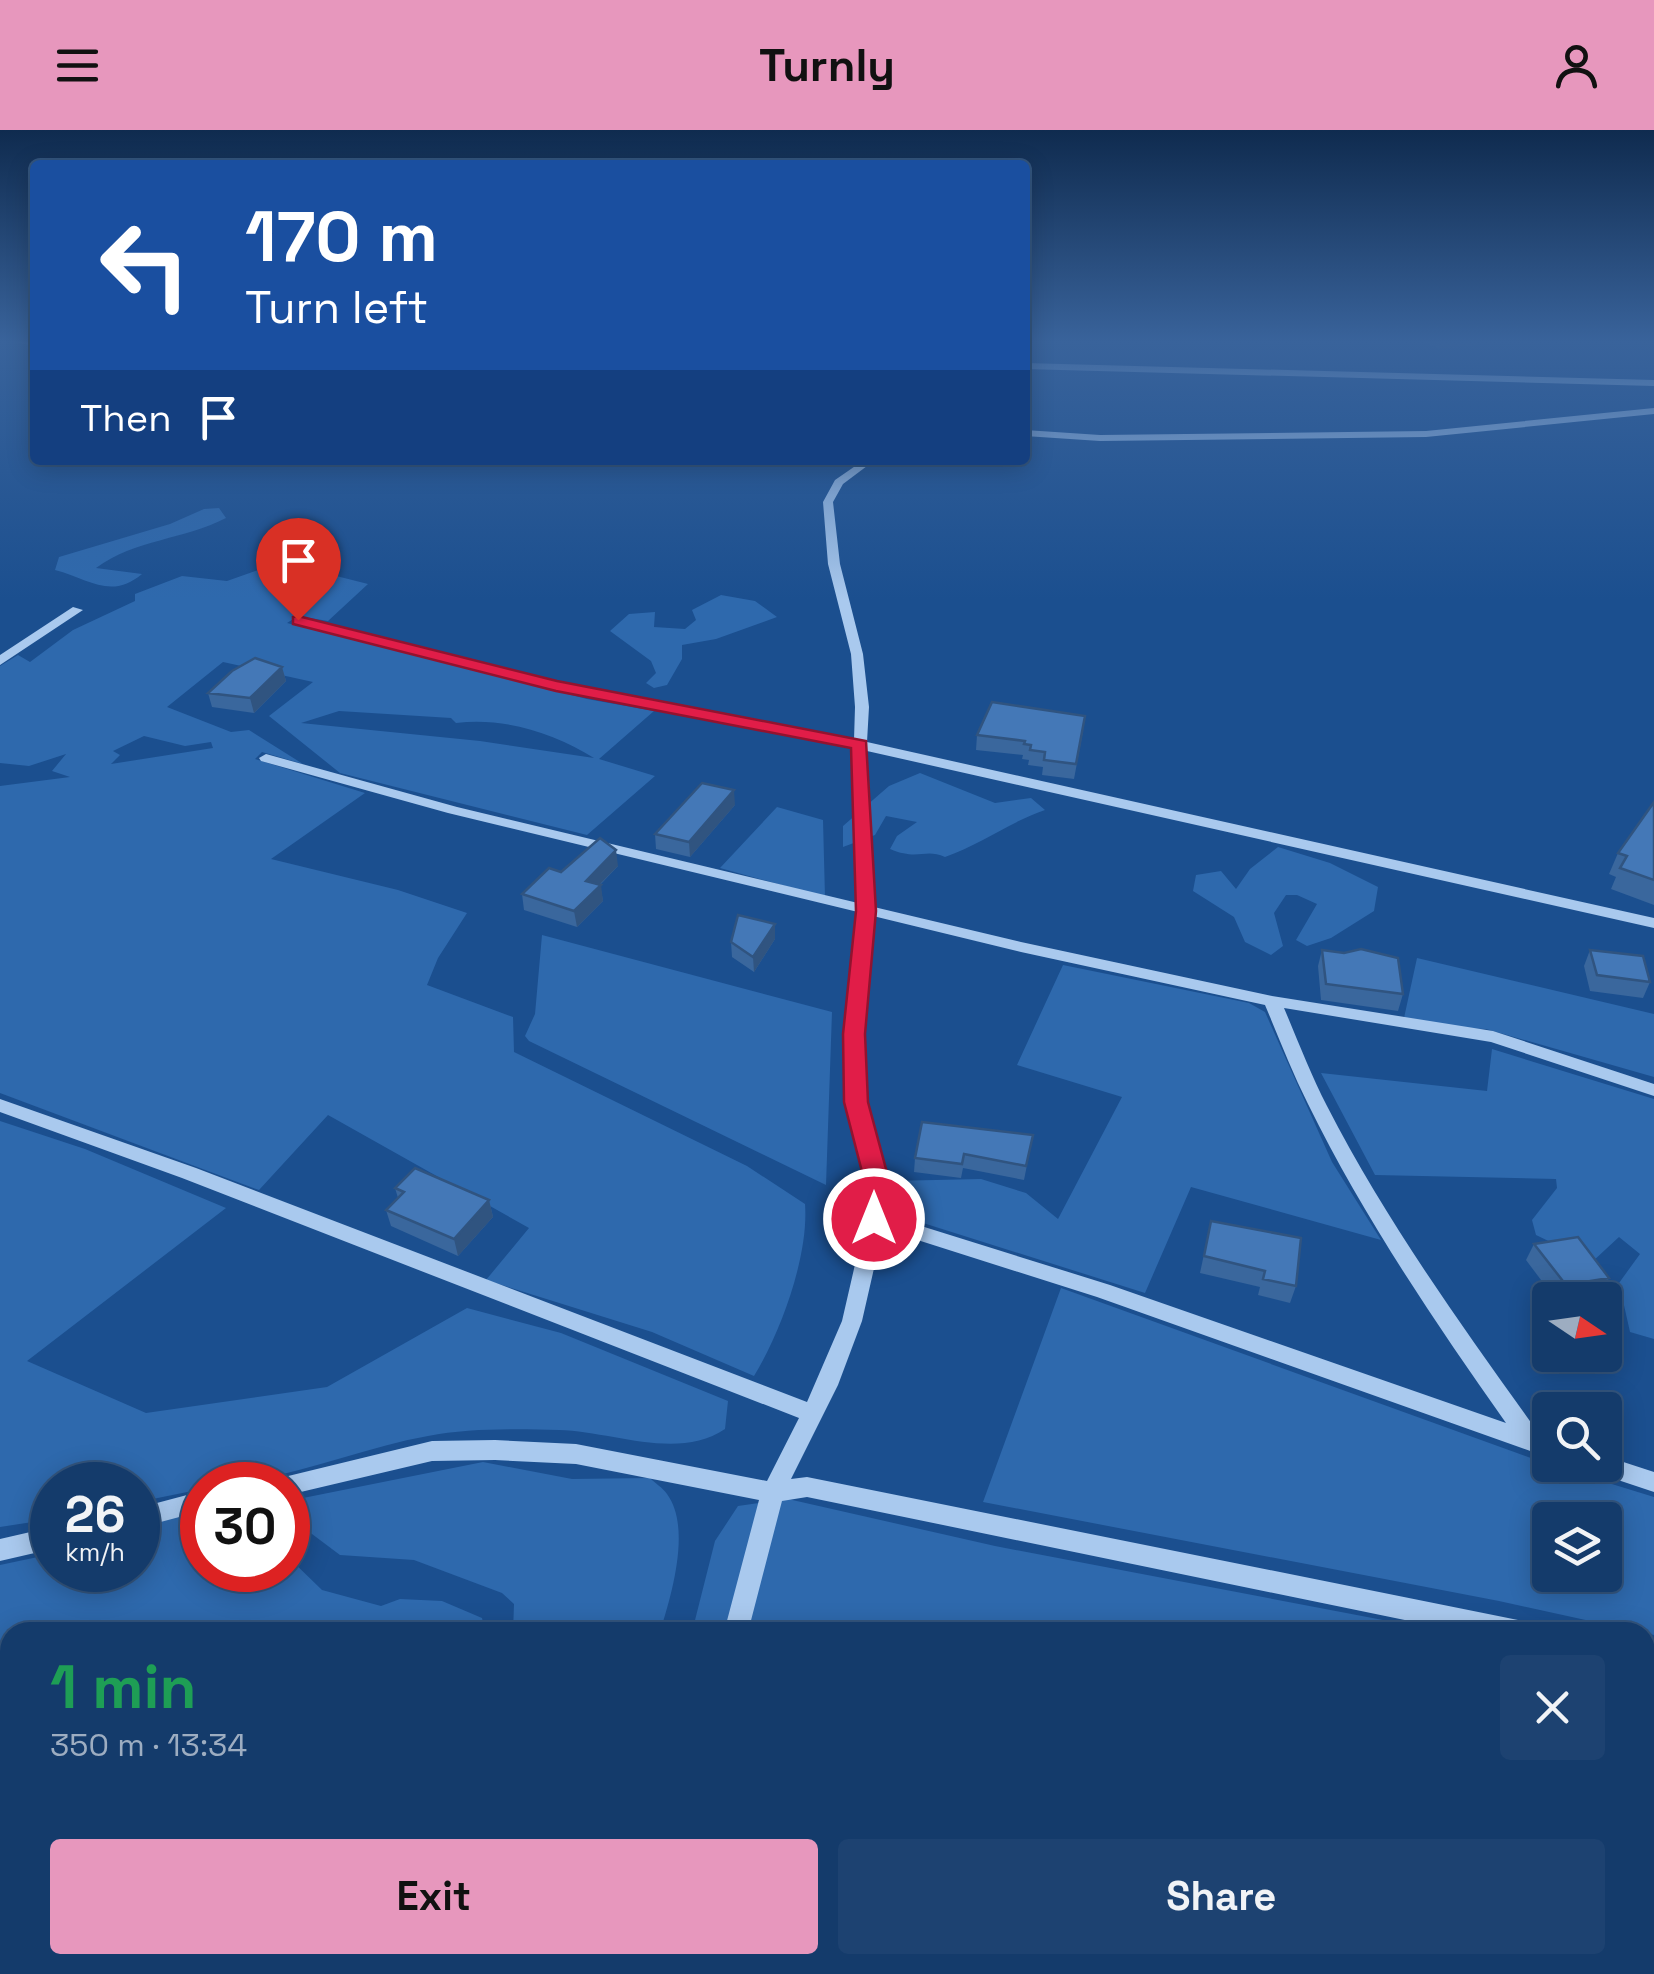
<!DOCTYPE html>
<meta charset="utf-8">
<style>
:root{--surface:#143b6b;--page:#1d4271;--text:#f1f3f6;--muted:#9dadc1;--line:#33557e;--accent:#e797bd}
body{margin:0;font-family:"Space Grotesk",sans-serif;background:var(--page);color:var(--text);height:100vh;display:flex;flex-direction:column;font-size:38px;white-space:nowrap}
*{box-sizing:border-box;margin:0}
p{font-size:32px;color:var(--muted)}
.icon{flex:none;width:55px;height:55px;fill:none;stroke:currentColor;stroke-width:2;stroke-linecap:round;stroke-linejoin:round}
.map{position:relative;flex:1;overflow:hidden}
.side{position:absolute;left:0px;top:1492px;width:1655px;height:352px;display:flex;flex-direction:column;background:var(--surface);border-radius:30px 30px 0 0;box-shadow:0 5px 25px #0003,0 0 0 2px var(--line)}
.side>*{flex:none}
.hud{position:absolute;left:30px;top:30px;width:1000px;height:305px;border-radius:10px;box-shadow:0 5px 25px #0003,0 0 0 2px var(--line);background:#1a4fa0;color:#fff;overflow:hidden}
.needle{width:65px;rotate:103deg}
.controls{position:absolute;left:1532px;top:1152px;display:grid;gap:20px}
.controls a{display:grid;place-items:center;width:90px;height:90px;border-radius:10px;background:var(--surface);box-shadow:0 5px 25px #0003,0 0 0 2px var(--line);font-size:50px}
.speed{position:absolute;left:30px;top:1332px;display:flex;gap:20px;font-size:50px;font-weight:700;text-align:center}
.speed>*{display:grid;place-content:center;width:130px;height:130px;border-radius:50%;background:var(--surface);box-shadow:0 5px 25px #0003,0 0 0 2px var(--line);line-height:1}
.speed small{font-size:25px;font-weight:400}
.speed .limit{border:15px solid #d22;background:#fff;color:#111}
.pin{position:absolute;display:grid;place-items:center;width:85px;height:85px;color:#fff;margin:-102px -42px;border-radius:50% 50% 50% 0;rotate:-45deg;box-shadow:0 0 10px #0007}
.pin .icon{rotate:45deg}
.me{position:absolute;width:110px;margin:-55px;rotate:0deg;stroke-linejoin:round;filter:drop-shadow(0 0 8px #0008)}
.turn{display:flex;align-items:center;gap:35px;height:210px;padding:0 50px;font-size:45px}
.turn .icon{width:130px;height:130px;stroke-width:2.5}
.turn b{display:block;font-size:70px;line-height:85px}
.then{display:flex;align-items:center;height:95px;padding:0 50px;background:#0003;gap:20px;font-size:38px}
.round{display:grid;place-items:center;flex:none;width:105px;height:105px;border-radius:10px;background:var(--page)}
.head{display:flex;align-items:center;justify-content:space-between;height:170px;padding:0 50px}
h1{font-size:60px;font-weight:800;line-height:75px;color:#1e9e55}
.primary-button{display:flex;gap:20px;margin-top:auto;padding:20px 50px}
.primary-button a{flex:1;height:115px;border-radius:10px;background:var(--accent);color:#111;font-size:40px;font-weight:800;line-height:115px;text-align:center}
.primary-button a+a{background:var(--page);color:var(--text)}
header{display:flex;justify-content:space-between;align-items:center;height:130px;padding:0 50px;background:var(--accent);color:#111;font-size:45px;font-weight:800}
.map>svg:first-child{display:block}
.green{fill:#2e69ad;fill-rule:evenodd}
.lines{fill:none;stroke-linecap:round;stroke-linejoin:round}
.minor{fill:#a9c9ee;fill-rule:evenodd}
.wall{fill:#3a679d}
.shaded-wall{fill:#305480}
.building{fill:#4478b7;stroke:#305480;stroke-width:2.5}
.route{fill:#e11d48;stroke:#92132f;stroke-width:2.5}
</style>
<header><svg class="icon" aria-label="menu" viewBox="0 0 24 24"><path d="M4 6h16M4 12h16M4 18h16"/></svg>Turnly<svg class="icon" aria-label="person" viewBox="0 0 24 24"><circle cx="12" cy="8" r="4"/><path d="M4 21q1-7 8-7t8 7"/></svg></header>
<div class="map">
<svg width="1654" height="1844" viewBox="0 0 1654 1844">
<rect width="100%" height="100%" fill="#1b4f8f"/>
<path class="green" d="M 219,378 L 226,388 C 184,410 135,409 96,438 L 142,444 C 111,470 89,449 55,440 L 59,427 L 170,394 L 204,379 Z
M 281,432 L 368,454 L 328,491 L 298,486 L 287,493 L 587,569 L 654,581 L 599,629 L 655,646 L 587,705 L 340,643 L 269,586 L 313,552 L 223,532 L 167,577 L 231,602 L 249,600 L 303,634 L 262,622 L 255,629 L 365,663 L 271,729 L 398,760 L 467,783 L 438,828 L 427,855 L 513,887 L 514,922 L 747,1036 L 805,1074 C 809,1125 781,1202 754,1246 L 652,1202 L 486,1150 L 529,1098 L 328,985 L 259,1060 L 0,963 L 0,656 L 70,647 L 52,641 L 66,624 L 29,636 L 0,633 L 0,536 L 18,525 L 30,532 L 73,500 L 135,471 L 135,464 L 182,446 L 227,451 ZM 339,581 L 451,588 L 456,593 C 505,587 554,603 594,628 L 480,611 L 301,593 ZM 144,606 L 185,616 L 211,612 L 213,618 L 111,634 L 120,625 L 113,621 Z
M 721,465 L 755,471 L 777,487 L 716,509 L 682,515 L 682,529 L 667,555 L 654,558 L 646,553 L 656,543 L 651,531 L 610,501 L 629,484 L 655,482 L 654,497 L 685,499 L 696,490 L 692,480 Z
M 920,643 L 995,673 L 1031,668 L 1045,680 C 1010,692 981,714 945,727 C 925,718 918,731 890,719 L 897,706 L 917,692 L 886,686 L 875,705 L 843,717 L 843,696 L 889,656 Z
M 777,677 L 823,690 L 825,767 L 720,738 Z
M 1278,717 L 1330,733 L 1378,757 L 1374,781 L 1331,808 L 1307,816 L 1296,810 L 1317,774 L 1297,765 L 1286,765 L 1274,783 L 1283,816 L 1271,825 L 1245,812 L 1234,787 L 1193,761 L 1196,745 L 1221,741 L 1236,759 L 1250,739 Z
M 542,805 L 832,882 L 826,1055 L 529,911 L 525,906 L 535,884 Z
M 1417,828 L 1654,884 L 1654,947 L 1486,899 L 1454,898 L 1404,888 Z
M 1063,835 L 1249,873 L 1265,882 L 1332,1032 L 1381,1110 L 1191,1057 L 1145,1163 L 882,1080 L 890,1051 L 981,1049 L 1026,1063 L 1058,1089 L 1122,967 L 1017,935 Z
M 1492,919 L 1654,969 L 1654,1209 L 1630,1202 L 1619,1153 L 1640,1124 L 1619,1107 L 1592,1132 L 1536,1105 L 1532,1090 L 1557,1058 L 1556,1049 L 1375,1045 L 1321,943 L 1487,961 Z
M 0,991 L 85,1019 L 226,1078 L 27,1231 L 146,1283 L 327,1257 L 467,1178 L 561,1203 L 728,1271 L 725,1299 C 678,1331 611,1301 559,1300 C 518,1299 469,1298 428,1306 C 354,1319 279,1355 202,1355 L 202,1359 L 138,1372 L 138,1355 L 52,1355 L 52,1389 L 0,1397 Z
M 1061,1158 L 1550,1335 L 1654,1367 L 1654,1505 L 1499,1471 L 983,1372 ZM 1550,1390 L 1605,1390 L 1605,1445 L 1550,1445 Z
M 483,1332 L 572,1349 L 650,1348 C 655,1353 663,1358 667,1364 C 692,1398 671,1466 660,1502 L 513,1502 L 514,1474 L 502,1463 L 414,1430 L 340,1425 L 288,1386 L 288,1371 Z
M 788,1369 L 995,1416 L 1446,1502 L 692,1502 L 715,1411 L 738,1376 Z
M 202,1385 L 202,1440 L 288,1440 L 288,1427 L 322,1460 L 381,1476 L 400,1469 L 442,1471 L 482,1488 L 485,1502 L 10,1502 L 10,1835 L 501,1835 L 501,1844 L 0,1844 L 0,1435 L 52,1424 L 52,1440 L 138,1440 L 138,1400 L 173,1386 Z
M 1645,1540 L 1654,1542 L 1654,1844 L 599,1844 L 602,1835 L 1645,1835 Z"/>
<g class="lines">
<path class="minor" d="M 15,212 L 35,212 L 35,216 Z
M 1025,233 L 1654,250 L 1654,256 L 1025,239 Z
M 1654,278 L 1654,284 L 1426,307 L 1100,311 L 1025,306 L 1025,300 L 1100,305 L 1426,301 Z
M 864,330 L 875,330 L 843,354 L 833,372 L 840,434 L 863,524 L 869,577 L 867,612 L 1654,788 L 1654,798 L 867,621 L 874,777 L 1021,812 L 1272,866 L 1493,901 L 1654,954 L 1654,966 L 1491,912 L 1284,878 C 1298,911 1311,945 1327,976 C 1387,1093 1464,1199 1540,1305 L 1550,1308 L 1550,1328 L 1097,1167 L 883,1099 L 862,1191 L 838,1255 L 791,1349 L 807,1347 L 1518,1490 L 1527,1494 L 1530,1502 L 1463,1502 L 807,1367 L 782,1371 L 748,1502 L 724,1502 L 759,1370 L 576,1334 L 495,1330 L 432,1331 L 288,1365 L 288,1355 L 276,1355 L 280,1348 L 432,1311 L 495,1310 L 576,1314 L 767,1351 L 799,1288 L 182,1048 L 0,982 L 0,969 L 196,1038 L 807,1272 L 842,1191 L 871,1065 L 847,972 L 845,904 L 858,782 L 448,683 L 261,631 L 259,628 L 266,624 L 457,677 L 858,773 L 853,618 L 556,560 L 293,490 L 299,486 L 557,552 L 854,610 L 855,577 L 851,524 L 828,434 L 823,372 L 835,350 ZM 873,786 L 1021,822 L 1265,875 C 1279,908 1292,942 1308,974 C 1363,1086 1434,1191 1506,1293 L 1110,1155 L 886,1085 C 895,1047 871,1011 865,973 C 855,912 868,847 873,786 Z
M 73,477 L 83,480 L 0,535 L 0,525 Z
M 1605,1326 L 1654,1342 L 1654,1362 L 1594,1342 L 1591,1335 L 1605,1335 Z
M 202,1361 L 202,1381 L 138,1398 L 138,1378 Z
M 52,1397 L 52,1419 L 0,1431 L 0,1409 Z
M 1645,1516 L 1654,1518 L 1654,1542 L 1645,1540 Z
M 630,1835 L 660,1835 L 658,1844 L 628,1844 Z"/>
</g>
<path class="wall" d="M 1425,212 L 1499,212 L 1439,219 Z
M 282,537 L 286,551 L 254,583 L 212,577 L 208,563 Z
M 1083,601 L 1074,649 L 1042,645 L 1043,637 L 1028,635 L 1029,630 L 1022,629 L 1023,625 L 976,620 L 977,605 Z
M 1654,672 L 1654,775 L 1611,759 L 1616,747 L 1609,744 L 1618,723 Z
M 735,675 L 690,727 L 656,719 L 655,704 Z
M 618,736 L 600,755 L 603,771 L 577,797 L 524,780 L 522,764 L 561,742 Z
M 775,794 L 775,809 L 754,842 L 732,827 L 731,812 Z
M 1322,820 L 1403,864 L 1398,881 L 1321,870 L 1318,836 Z
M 1590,820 L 1650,852 L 1643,868 L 1590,861 L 1584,836 Z
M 1033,1005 L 1024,1050 L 963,1038 L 961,1048 L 914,1042 L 915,1028 Z
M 395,1058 L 489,1070 L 493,1087 L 458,1126 L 391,1096 L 386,1080 L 398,1068 Z
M 1211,1091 L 1296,1156 L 1290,1173 L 1258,1165 L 1260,1157 L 1200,1143 Z
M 1534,1114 L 1609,1148 L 1600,1165 L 1567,1170 L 1556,1170 L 1526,1130 Z"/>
<path class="shaded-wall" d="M 1440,212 L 1499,212 L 1439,219 Z
M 282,537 L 286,551 L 254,583 L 250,568 Z
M 734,660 L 735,675 L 690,727 L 689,712 Z
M 616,720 L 618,736 L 588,766 L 586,751 Z
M 601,755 L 603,771 L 577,797 L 574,781 Z
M 775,794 L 775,809 L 754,842 L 753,827 Z
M 489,1070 L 493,1087 L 458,1126 L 454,1109 Z"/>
<path class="building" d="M 255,528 L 282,537 L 250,568 L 208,563 L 232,541 Z
M 992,572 L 1085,586 L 1076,634 L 1044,630 L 1045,622 L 1030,620 L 1031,615 L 1024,614 L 1025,611 L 977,605 Z
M 702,653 L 734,660 L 689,712 L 655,704 Z
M 1654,672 L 1654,750 L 1620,738 L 1627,726 L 1618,723 Z
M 600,708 L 616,720 L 586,751 L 601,755 L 574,781 L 522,764 L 549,738 L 561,742 Z
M 738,785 L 775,794 L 753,827 L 731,812 Z
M 1361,819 L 1398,828 L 1403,864 L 1326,854 L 1322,820 L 1344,823 Z
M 1590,820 L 1643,826 L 1650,852 L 1597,845 Z
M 922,992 L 1033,1005 L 1026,1036 L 964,1024 L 962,1034 L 915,1028 Z
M 415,1038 L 489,1070 L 454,1109 L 386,1080 L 404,1062 L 395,1058 Z
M 1211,1091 L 1301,1108 L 1296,1156 L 1263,1149 L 1265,1141 L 1204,1126 Z
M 1578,1107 L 1609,1148 L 1566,1155 L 1534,1114 Z"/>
<linearGradient id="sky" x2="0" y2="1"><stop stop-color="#0f2b4f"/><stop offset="0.45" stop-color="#39639b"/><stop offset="1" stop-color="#39639b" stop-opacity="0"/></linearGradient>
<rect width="1654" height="470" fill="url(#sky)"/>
<path class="route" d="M 298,486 L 557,551 L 866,611 L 876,781 L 865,904 L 868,972 L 893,1065 L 883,1096 L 865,1096 L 861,1089 L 868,1065 L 844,972 L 843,904 L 856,781 L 851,618 L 556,561 L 293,494 L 293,487 Z"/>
</svg>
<div class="controls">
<a><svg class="needle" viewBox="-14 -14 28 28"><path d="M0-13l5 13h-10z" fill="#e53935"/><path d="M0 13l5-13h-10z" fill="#9dadc1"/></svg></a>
<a><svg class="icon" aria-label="search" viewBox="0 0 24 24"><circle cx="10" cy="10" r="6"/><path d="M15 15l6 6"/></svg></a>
<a><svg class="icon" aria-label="layers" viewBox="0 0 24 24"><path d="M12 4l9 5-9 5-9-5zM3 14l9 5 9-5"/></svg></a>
</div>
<div class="speed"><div>26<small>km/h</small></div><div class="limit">30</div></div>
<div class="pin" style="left:298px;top:490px;background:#d93025"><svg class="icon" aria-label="arrive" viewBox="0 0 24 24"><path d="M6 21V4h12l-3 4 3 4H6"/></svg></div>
<svg class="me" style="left:874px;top:1089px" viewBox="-20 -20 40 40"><circle r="17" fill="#e11d48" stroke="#fff" stroke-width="3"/><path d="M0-11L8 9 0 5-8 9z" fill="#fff"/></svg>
<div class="hud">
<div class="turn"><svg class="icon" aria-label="left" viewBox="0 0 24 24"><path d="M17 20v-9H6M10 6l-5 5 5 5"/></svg><div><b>170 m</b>Turn left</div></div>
<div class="then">Then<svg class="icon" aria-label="arrive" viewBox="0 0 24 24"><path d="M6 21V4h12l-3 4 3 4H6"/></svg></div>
</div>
<section class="side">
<div class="head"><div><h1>1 min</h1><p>350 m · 13:34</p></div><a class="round"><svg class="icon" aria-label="close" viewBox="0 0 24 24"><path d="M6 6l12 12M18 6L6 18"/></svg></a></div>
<div class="primary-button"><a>Exit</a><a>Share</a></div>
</section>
</div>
